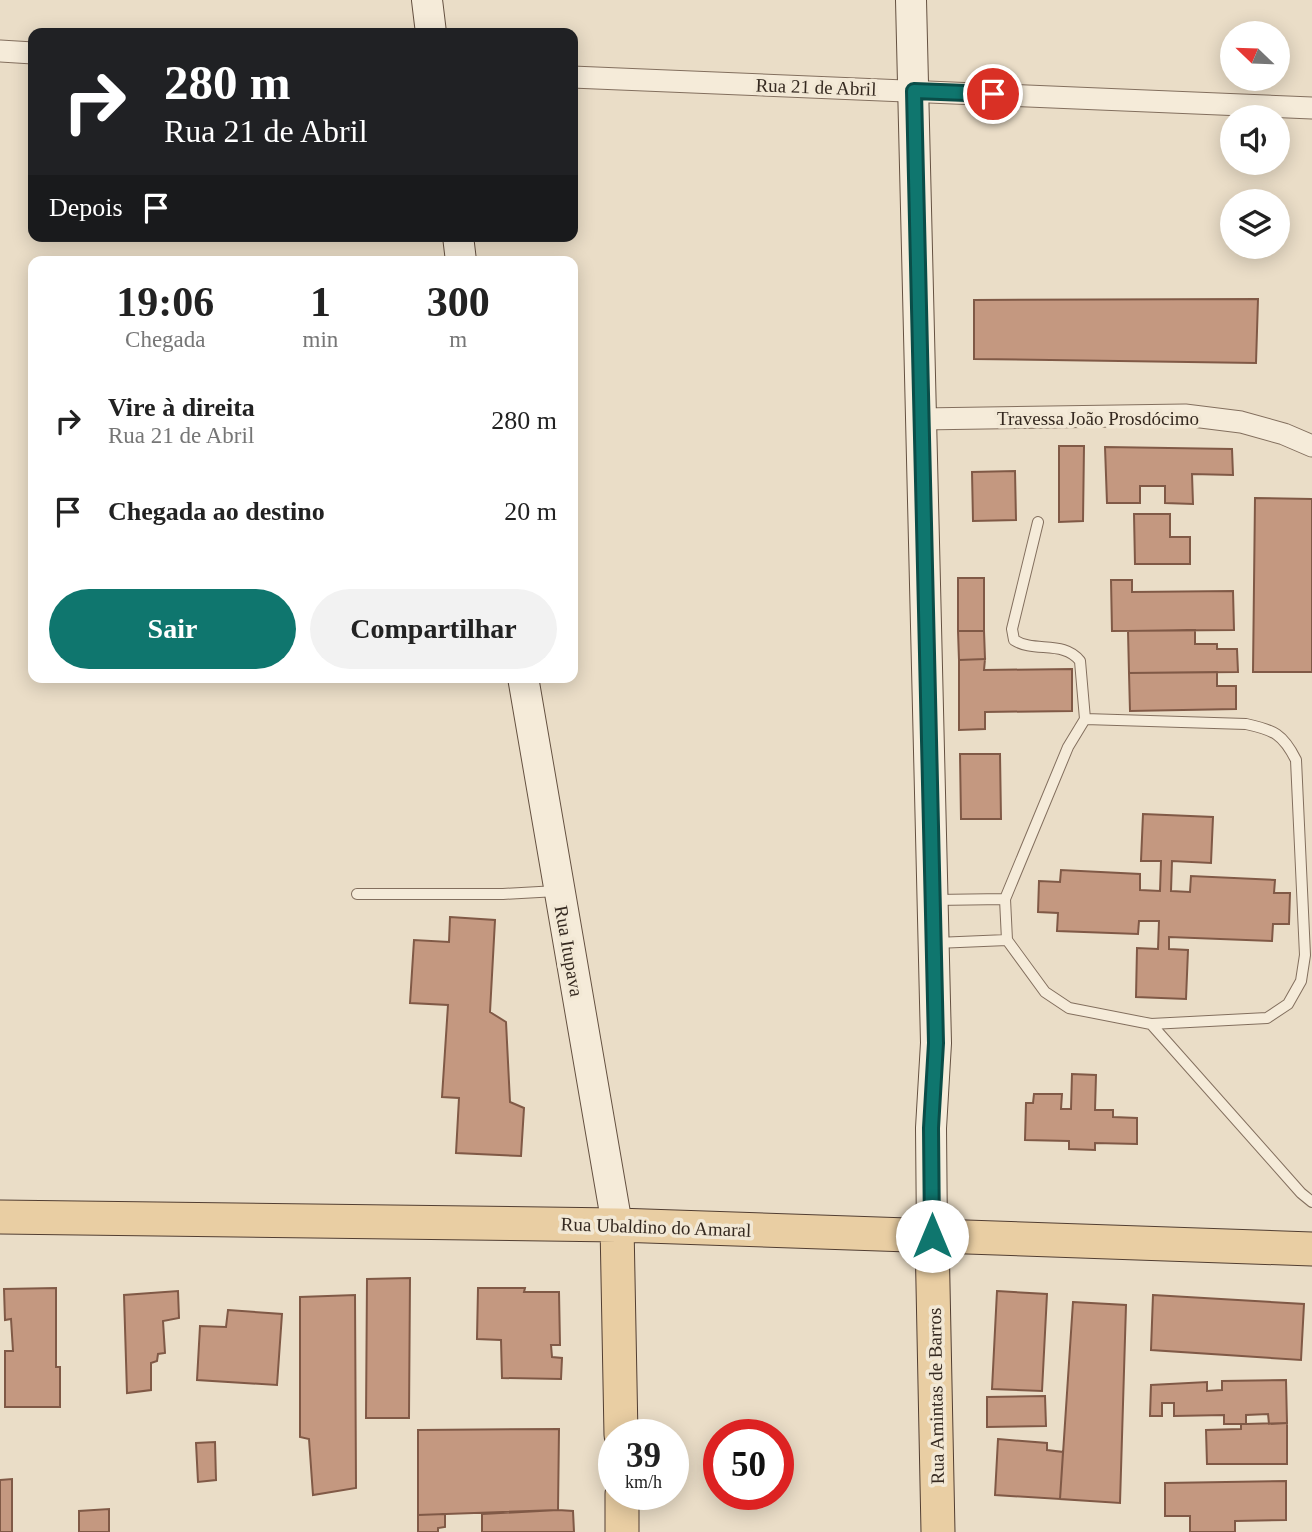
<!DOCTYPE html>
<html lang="pt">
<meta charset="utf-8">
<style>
:root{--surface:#fff;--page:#f2f2f2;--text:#222;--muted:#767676;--accent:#0f766e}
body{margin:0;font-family:"Times New Roman",serif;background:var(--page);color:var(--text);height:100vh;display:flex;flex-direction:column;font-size:26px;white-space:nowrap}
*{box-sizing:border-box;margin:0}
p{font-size:23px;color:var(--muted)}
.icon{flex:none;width:38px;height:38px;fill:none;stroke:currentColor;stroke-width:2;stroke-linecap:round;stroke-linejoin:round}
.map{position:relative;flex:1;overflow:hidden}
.details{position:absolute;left:28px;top:256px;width:550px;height:427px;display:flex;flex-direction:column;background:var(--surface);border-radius:14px;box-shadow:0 4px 18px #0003}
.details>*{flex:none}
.top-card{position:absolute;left:28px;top:28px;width:550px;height:214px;border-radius:14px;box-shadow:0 4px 18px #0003;background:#202124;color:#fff;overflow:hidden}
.needle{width:46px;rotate:293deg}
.fabs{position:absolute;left:1220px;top:21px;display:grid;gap:14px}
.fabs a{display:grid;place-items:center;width:70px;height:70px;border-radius:50%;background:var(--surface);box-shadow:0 4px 18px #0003;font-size:35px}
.speed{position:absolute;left:598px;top:1419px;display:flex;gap:14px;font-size:35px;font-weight:700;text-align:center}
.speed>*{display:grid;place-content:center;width:91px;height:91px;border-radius:50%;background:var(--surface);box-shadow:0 4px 18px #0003;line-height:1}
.speed small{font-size:18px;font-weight:400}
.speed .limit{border:10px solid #d22;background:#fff;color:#111}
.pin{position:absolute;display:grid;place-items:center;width:60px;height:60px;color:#fff;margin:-30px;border:4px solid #fff;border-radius:50%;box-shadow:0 2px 7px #0007}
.me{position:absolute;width:77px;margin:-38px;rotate:0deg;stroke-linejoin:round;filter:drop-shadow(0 0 5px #0008)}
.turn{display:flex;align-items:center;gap:24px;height:147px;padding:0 21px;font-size:32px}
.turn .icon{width:91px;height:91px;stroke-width:2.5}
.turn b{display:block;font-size:49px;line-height:60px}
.then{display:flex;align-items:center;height:66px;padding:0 21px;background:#0003;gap:14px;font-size:26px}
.eta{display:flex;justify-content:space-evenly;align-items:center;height:119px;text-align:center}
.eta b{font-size:42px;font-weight:600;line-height:49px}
.button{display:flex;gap:14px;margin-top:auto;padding:14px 21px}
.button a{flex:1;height:80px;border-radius:42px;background:var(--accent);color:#fff;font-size:28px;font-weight:600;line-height:80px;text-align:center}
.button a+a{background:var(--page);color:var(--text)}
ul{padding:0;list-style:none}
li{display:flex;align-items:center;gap:21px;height:91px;padding:0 21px}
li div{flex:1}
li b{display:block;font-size:26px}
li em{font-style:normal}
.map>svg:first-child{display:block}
.building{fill:#c49880;stroke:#805946;stroke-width:2}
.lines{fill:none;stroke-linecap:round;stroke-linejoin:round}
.lane-casing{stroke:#836f5e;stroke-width:12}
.street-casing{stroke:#836f5e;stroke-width:23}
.secondary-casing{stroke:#655141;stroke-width:32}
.primary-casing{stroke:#523e32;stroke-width:35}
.lane{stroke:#f5ebd9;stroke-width:10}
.street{stroke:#f5ebd9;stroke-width:21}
.secondary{stroke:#f5ebd9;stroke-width:30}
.primary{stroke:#e9cea3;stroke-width:33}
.route-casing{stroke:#0a4d48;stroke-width:18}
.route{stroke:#0f766e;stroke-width:12}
.labels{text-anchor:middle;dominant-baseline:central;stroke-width:7;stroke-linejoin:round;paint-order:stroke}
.street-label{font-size:19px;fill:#352920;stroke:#f2e8d5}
</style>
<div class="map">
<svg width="1312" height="1532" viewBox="0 0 1312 1532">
<rect width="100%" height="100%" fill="#eaddc7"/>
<path class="building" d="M 1258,299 L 1256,363 L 974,359 L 974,300 Z
M 1059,446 L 1084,446 L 1083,521 L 1059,522 Z
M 1105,447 L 1232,449 L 1233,475 L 1192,474 L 1193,504 L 1165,503 L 1165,486 L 1140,486 L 1140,503 L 1107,503 Z
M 1015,471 L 1016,520 L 973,521 L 972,472 Z
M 1255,498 L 1312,499 L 1312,672 L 1253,672 Z
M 1134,514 L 1170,514 L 1170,537 L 1190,537 L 1190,564 L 1135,564 Z
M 958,578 L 984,578 L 984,631 L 958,631 Z
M 1111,580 L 1132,580 L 1132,592 L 1233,591 L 1234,630 L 1112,631 Z
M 1195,630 L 1195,644 L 1217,644 L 1217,649 L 1237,649 L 1238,672 L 1129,673 L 1128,631 Z
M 958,631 L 984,631 L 985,659 L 959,660 Z
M 985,659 L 984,670 L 1072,669 L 1072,711 L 985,712 L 985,729 L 959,730 L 959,660 Z
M 1217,672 L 1217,686 L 1236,686 L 1236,709 L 1130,711 L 1129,673 Z
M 960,754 L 1000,754 L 1001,819 L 961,819 Z
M 1143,814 L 1213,817 L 1211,863 L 1172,861 L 1171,891 L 1190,892 L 1191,876 L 1275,880 L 1274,893 L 1290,893 L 1289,924 L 1273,924 L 1272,941 L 1169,937 L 1169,949 L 1188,950 L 1186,999 L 1136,997 L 1137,948 L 1158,949 L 1159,921 L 1139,921 L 1138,934 L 1057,931 L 1058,913 L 1038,912 L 1039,881 L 1060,882 L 1061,870 L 1140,874 L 1140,890 L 1160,891 L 1161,861 L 1141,861 Z
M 450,917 L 495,920 L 490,1012 L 506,1022 L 510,1102 L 524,1108 L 521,1156 L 456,1153 L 459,1098 L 442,1097 L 448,1005 L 410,1003 L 414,940 L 449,942 Z
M 1072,1074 L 1096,1075 L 1095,1110 L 1113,1110 L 1113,1117 L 1137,1118 L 1137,1144 L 1095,1143 L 1095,1150 L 1069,1149 L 1069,1141 L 1025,1140 L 1026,1103 L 1033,1103 L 1034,1094 L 1062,1094 L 1061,1109 L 1071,1109 Z
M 410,1278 L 409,1418 L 366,1418 L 367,1279 Z
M 56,1288 L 56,1367 L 60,1367 L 60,1407 L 5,1407 L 5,1351 L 13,1351 L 11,1319 L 5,1320 L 4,1289 Z
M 478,1288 L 525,1288 L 524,1292 L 559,1292 L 560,1345 L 551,1345 L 552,1357 L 562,1358 L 561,1379 L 502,1378 L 501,1340 L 477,1339 Z
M 178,1291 L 179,1318 L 163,1321 L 165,1353 L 158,1354 L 157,1361 L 151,1363 L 151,1390 L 127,1393 L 124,1295 Z
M 997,1291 L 1047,1294 L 1042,1391 L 992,1389 Z
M 355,1295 L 356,1488 L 313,1495 L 309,1439 L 300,1437 L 300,1297 Z
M 1153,1295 L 1304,1304 L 1301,1360 L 1151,1350 Z
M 1073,1302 L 1126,1305 L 1120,1503 L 1060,1499 Z
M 228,1310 L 282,1314 L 277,1385 L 197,1380 L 200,1326 L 226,1327 Z
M 1286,1380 L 1287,1423 L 1269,1424 L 1268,1414 L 1246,1415 L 1246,1424 L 1224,1424 L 1224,1415 L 1174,1416 L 1174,1403 L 1162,1403 L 1162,1416 L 1150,1416 L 1151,1385 L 1207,1382 L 1207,1391 L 1222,1390 L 1222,1381 Z
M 1045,1396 L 1046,1426 L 987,1427 L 987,1397 Z
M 1287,1423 L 1287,1464 L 1207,1464 L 1206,1430 L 1241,1429 L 1241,1424 L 1246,1424 Z
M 559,1429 L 558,1510 L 418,1515 L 418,1430 Z
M 998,1439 L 1047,1443 L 1047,1450 L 1063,1452 L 1060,1499 L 995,1495 Z
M 215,1442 L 216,1480 L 198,1482 L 196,1443 Z
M 12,1479 L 12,1532 L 0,1532 L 0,1480 Z
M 1286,1481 L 1286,1520 L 1235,1521 L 1235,1532 L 1190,1532 L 1190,1516 L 1165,1516 L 1165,1483 Z
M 109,1509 L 109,1532 L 79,1532 L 79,1511 Z
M 558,1510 L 573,1511 L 574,1532 L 482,1532 L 482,1514 Z
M 445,1514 L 445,1527 L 438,1528 L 438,1532 L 418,1532 L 418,1515 Z"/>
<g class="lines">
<defs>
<path id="lane" d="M 1038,522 L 1012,629 L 1014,640 C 1034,653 1064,640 1080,661 L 1085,719 L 1068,747 L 1005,899 L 1007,940 L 1045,992 L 1069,1008 L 1151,1024 L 1301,1193 L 1312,1202
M 1085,719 L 1246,724 C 1274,730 1283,734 1296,760 L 1305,955 L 1301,981 L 1288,1004 L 1267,1018 L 1151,1024
M 357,894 L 503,894 L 557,891
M 934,900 L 1005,899
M 936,943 L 1007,940"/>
<path id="street" d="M 0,51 L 33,53
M 572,77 L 1312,108
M 921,419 L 1185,415 L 1241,422 L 1284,434 L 1312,446"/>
<path id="secondary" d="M 427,0 L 431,33
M 911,0 L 936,1043 L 931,1128 L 932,1236
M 458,236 L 461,261
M 523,677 L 617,1225"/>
<path id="primary" d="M 0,1217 L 617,1225 L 1312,1249
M 617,1225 L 621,1435
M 932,1236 L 938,1532
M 622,1494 L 622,1532"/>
</defs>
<use href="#lane" class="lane-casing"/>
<use href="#street" class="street-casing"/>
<use href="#secondary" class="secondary-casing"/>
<use href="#primary" class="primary-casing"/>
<use href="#lane" class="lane"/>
<use href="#street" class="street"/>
<use href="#secondary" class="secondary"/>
<use href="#primary" class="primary"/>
</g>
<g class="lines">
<defs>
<path id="route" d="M 932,1236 L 931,1128 L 936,1043 L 914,91 L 993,94"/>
</defs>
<use href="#route" class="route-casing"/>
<use href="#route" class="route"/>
</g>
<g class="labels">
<g class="street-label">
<text transform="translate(816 87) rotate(2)">Rua 21 de Abril</text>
<text x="1098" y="418">Travessa João Prosdócimo</text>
<text transform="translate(569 951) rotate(80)">Rua Itupava</text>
<text transform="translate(656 1227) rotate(2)">Rua Ubaldino do Amaral</text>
<text transform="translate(936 1396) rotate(-91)">Rua Amintas de Barros</text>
</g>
</g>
</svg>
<div class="fabs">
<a><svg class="needle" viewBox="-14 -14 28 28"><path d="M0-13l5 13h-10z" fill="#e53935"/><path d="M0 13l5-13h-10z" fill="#767676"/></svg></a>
<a><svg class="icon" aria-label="sound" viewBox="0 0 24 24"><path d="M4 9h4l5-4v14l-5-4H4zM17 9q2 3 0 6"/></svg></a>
<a><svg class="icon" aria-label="layers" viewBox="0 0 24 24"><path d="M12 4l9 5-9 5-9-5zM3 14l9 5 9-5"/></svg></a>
</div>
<div class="speed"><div>39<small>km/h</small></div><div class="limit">50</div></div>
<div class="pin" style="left:993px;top:94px;background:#d93025"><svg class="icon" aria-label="arrive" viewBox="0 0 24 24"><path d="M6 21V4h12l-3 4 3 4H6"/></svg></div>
<svg class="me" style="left:932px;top:1236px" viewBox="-20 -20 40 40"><circle r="19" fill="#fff"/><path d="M0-13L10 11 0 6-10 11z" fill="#0f766e"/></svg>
<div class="top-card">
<div class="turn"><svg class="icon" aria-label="right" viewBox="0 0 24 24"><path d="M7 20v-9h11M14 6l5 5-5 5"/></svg><div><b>280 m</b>Rua 21 de Abril</div></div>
<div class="then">Depois<svg class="icon" aria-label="arrive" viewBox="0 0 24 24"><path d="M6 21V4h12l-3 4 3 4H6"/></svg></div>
</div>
<section class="details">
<div class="eta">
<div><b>19:06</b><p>Chegada</p></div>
<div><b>1</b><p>min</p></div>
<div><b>300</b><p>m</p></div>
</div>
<ul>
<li><svg class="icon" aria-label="right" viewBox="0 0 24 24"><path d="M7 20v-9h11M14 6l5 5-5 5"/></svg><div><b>Vire à direita</b><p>Rua 21 de Abril</p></div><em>280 m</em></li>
<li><svg class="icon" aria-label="arrive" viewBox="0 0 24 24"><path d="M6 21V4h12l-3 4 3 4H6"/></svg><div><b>Chegada ao destino</b></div><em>20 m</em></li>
</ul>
<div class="button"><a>Sair</a><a>Compartilhar</a></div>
</section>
</div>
